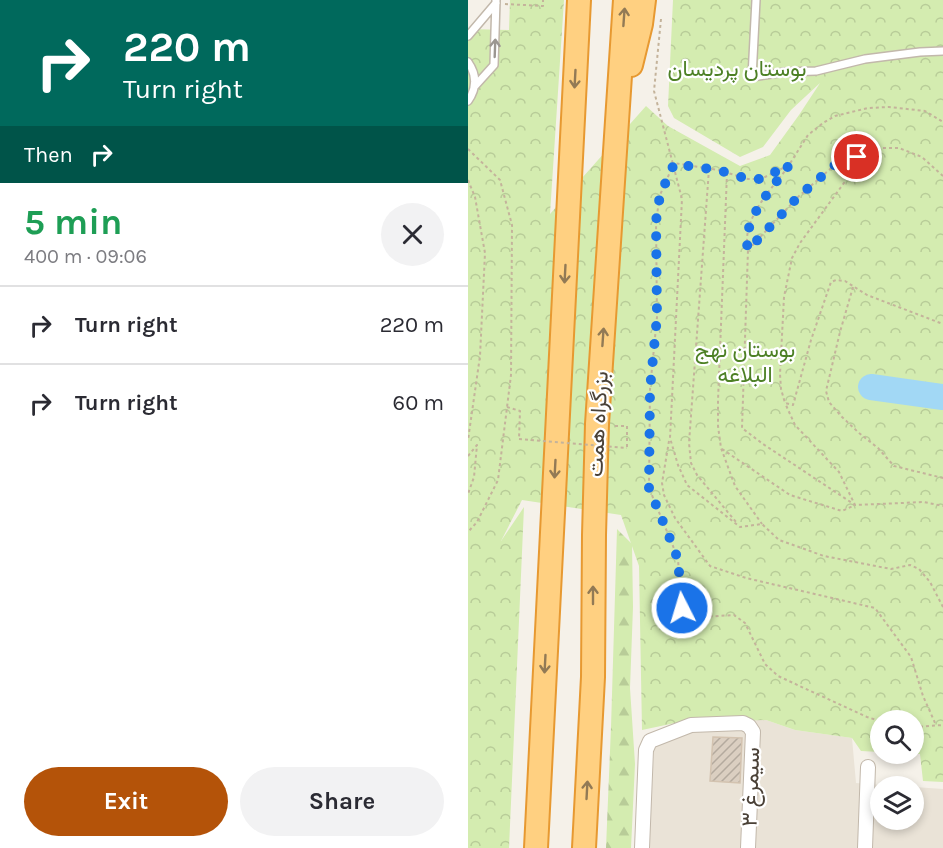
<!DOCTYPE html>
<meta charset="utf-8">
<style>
:root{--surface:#fff;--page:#f2f2f3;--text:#2b2b33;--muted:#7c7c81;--line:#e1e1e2;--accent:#b45309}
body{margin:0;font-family:Karla,Vazirmatn,sans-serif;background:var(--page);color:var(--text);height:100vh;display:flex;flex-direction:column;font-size:22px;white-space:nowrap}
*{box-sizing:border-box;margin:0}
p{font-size:20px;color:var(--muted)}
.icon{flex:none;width:33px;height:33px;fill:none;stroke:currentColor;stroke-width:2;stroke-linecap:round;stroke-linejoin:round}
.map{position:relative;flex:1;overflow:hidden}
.details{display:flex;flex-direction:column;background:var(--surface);width:468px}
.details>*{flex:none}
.hud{background:#00695c;color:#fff;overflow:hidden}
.fabs{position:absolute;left:402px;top:710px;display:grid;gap:12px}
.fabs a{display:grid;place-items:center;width:54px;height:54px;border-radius:50%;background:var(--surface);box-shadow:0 3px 9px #0003;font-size:30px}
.pin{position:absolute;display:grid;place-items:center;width:51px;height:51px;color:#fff;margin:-26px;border:3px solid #fff;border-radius:50%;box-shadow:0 2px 6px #0007}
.me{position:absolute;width:66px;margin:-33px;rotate:355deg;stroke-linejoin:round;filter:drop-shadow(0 0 4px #0008)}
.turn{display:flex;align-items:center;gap:21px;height:126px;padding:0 24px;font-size:27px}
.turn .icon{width:78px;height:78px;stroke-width:2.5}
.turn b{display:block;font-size:42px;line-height:51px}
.then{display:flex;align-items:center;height:57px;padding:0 24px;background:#0003;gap:12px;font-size:22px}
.round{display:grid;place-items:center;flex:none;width:63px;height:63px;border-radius:32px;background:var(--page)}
.headline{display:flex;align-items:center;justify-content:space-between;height:102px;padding:0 24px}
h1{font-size:36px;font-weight:700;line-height:45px;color:#1e9e55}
.cta{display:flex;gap:12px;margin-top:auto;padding:12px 24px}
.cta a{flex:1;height:69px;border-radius:36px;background:var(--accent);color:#fff;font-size:24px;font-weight:700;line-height:69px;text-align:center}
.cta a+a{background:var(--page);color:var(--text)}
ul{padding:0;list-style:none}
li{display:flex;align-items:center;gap:18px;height:78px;padding:0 24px;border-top:2px solid var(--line)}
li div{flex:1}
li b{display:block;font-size:22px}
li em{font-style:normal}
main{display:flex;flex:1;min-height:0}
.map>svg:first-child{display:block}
.residential{fill:#eae3d7}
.forest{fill:url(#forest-firs)}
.park{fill:url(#park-crowns)}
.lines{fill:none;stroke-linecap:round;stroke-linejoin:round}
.river{stroke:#a2d8f5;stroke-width:26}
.building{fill:url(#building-hatch);stroke:#d3c3b0;stroke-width:1.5}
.service-casing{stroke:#c2b8ab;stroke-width:10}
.minor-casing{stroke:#c2b8ab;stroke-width:16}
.trunk-casing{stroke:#e79931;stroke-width:26}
.path{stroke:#c4b39b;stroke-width:2;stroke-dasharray:3 3;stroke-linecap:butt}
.service{stroke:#fff;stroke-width:7}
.minor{stroke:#fff;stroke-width:14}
.trunk{stroke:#ffd081;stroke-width:22}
.path-bridge{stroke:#c4b39b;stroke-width:2;stroke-dasharray:3 3;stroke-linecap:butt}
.oneway{stroke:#927a55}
.oneway2{stroke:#9b9691}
.route{stroke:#1a73e8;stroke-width:10;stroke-dasharray:0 18}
.labels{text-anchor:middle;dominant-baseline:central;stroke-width:4.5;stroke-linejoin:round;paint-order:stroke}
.park-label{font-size:22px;fill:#4d8025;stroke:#fff}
.street-label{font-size:22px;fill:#4a4137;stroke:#fff}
</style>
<main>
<section class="details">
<div class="hud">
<div class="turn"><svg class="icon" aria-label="right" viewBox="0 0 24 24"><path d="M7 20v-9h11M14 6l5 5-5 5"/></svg><div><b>220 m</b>Turn right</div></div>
<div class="then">Then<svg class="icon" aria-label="right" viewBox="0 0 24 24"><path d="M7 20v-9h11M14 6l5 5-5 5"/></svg></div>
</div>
<div class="headline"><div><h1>5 min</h1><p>400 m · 09:06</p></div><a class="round"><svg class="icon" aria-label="close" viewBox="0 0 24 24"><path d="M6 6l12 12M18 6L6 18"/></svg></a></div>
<ul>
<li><svg class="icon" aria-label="right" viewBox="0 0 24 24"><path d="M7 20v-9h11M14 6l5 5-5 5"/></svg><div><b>Turn right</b></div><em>220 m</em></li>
<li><svg class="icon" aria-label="right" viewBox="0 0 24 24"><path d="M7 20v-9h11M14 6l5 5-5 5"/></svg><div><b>Turn right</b></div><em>60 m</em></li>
</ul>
<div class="cta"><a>Exit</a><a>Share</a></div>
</section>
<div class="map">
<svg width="475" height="848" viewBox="0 0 475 848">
<defs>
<pattern id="forest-firs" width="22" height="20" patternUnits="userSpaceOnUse" patternTransform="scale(1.5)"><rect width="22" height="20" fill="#d4ecb0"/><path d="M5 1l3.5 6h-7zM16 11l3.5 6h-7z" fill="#b8cc98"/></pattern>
<pattern id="park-crowns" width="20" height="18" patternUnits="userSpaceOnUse" patternTransform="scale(1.5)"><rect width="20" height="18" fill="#d4ecb0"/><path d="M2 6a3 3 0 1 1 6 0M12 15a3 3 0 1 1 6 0" fill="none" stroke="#b8cc98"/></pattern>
<pattern id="building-hatch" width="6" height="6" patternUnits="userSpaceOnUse" patternTransform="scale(1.5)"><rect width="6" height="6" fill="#dbcfc1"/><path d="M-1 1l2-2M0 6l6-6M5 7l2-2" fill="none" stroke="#b4aa9e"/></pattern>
</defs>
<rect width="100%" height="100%" fill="#f5f1e9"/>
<path class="residential" d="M 228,717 L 298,720 L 327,730 L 384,738 L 388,783 L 428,786 L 412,786 L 412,819 L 446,819 L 446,787 L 475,789 L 475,848 L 181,848 L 186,747 Z"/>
<path class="forest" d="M 149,529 L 164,544 L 165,607 L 162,688 L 167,764 L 163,848 L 138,848 L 143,727 Z"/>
<path class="park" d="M 42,0 L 96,0 L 82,214 L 178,106 L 200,126 L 272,166 L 302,155 L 331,115 L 352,83 L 323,110 L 295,147 L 272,157 L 206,118 L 200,106 L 205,0 L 475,0 L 475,782 L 455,781 L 452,754 L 437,753 L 446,753 L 446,720 L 412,720 L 412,752 L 393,751 L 384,738 L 327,730 L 298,720 L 207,723 L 174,730 L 171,566 L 153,515 L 54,500 L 33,541 L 56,507 L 41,848 L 0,848 L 0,29 L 41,30 Z"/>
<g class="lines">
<path class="river" d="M 403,387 L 475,397"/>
</g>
<path class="building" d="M 245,737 L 274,738 L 272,783 L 242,781 Z"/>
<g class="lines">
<defs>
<path id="service" d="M 288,0 L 284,77 L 317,72 L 348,71 L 397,59 L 452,52 L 475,51
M 0,36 L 28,3
M 0,62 C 9,75 9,88 0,101
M 7,86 L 26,65 L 28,0"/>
<path id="minor" d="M 174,848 L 178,750 L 182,741 L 223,725 L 275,723 L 281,726 L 285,732 L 280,848
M 397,848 L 400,767"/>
<path id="trunk" d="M 163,65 L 173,24 L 176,0
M 68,848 L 111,0
M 116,848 L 125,677 L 126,535 L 129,424 L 157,0"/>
</defs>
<use href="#service" class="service-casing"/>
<use href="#minor" class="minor-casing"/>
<use href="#trunk" class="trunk-casing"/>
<path class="path" d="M 37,4 L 75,6 L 75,0
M 193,19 L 186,91 L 214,199 L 202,438 L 210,465 L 219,485 L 272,527 L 294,524 L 311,540 L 356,556 L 423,569 L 442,565 L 451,569 L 462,582 L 475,607
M 0,149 L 32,180 L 44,225 L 43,375 L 30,480 L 9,522 L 0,532
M 320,167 C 303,190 273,219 280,250 L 274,428 L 295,444 L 387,505 L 456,502 L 475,506
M 241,169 L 221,443 L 223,463 L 229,475 L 268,522
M 259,173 L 250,401 L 250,426 L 253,448 L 267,486 L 294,524
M 475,176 L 454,157 L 431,148 L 407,148 L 389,157 L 387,168 L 332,243 L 324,258 L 316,297 L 312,374 L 313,389 L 317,403 L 325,405 L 343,340 L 363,282 L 368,280 L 377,281 L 399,295 L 475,324
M 0,180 L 7,197 L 17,253 L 12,356 L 0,440
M 280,250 L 330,197 L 376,157 L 389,157
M 385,287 L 372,332 L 358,391 L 361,402 L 373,416 L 391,433 L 410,448 L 426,466 L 475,478
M 39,407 L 52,411 L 51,439
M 147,426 L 159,426 L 159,448
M 201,441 L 194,483 L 196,495 L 207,518 L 242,566 L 278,578 L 407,608 L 443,657 L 455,696 L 468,725
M 254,449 L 322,495 L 374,511 L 387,505 L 371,472 L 327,425 L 317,403
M 0,456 L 9,445 L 6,477 L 0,494
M 412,721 L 399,717 L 310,676 L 297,664 L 277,623 L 266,615 L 234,617 L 219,616 L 214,608 L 210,560 L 205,546 L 181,488 L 182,389 L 189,317 L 188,221 L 192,195 L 206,163 L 250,170 L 280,179 L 293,179 L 321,165 L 340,135 L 355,123 L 367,116 L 400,108 L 421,107 L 457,111 L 475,122
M 446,727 L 475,725"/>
<use href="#service" class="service"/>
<use href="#minor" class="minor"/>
<use href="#trunk" class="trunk"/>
<path class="path-bridge" d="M 51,439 L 159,448"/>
</g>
<defs><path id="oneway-shaft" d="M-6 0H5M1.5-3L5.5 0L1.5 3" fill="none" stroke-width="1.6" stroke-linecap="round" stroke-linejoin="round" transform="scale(1.5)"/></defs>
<g class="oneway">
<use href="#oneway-shaft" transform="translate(156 17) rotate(-86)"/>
<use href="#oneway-shaft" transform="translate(107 79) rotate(93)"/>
<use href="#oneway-shaft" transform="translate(97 274) rotate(93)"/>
<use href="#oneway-shaft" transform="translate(135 337) rotate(-86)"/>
<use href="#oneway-shaft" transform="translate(87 469) rotate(93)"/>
<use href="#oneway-shaft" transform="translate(125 595) rotate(-90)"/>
<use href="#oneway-shaft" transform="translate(77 664) rotate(93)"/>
<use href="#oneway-shaft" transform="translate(119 790) rotate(-87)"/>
</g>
<use class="oneway2" href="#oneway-shaft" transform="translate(27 48) rotate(-88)"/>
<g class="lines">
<path class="route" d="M 214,608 L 210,560 L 205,546 L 181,488 L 182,389 L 189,317 L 188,221 L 192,195 L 206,164 L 250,170 L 280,179 L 293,179 L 321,165 C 305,188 273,220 280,250 L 330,197 L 376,157 L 389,157"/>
</g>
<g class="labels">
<g class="park-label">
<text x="269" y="69">بوستان پردیسان</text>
<text x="277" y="350">بوستان نهج<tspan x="277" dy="25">البلاغه</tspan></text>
</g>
<g class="street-label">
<text transform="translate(130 424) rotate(-87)">بزرگراه همت</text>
<text transform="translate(283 787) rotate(-88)">سیمرغ ۳</text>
</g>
</g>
</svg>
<div class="fabs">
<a><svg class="icon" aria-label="search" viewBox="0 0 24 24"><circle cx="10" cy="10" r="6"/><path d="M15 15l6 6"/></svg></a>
<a><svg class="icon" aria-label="layers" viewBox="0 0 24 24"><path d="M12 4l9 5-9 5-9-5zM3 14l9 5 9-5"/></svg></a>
</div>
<div class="pin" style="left:389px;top:157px;background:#d93025"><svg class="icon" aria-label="arrive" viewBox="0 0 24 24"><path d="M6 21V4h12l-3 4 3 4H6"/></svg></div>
<svg class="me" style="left:214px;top:608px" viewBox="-20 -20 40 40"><circle r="17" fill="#1a73e8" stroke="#fff" stroke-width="3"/><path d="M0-11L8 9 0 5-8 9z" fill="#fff"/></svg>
</div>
</main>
